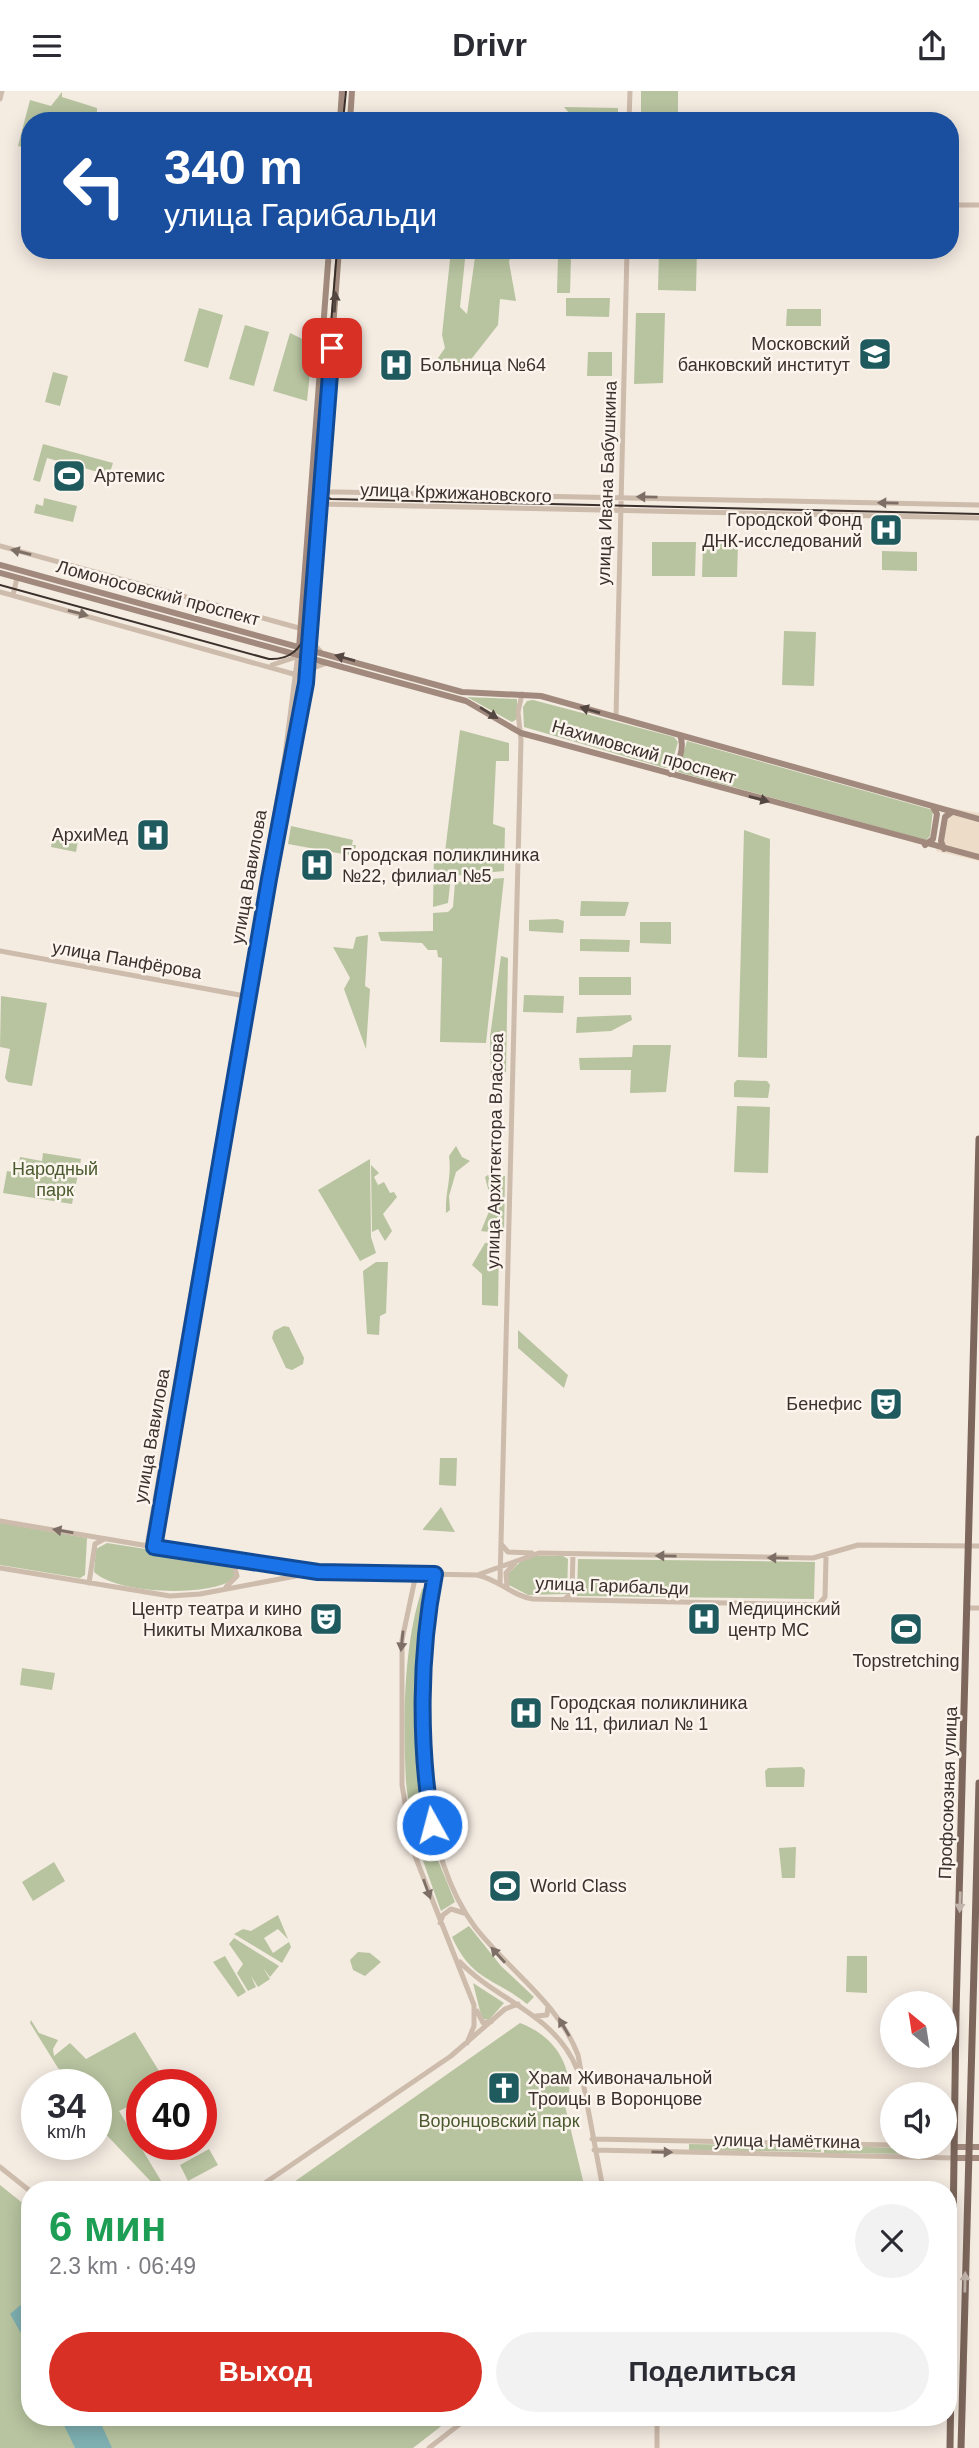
<!DOCTYPE html>
<html lang="ru">
<meta charset="utf-8">
<style>
:root{--surface:#fff;--page:#f2f2f3;--text:#2b2b33;--muted:#7c7c81;--accent:#d93025}
body{margin:0;font-family:Arial,sans-serif;background:var(--page);color:var(--text);height:100vh;display:flex;flex-direction:column;font-size:26px;white-space:nowrap}
*{box-sizing:border-box;margin:0}
p{font-size:23px;color:var(--muted)}
.icon{flex:none;width:38px;height:38px;fill:none;stroke:currentColor;stroke-width:2;stroke-linecap:round;stroke-linejoin:round}
.map{position:relative;flex:1;overflow:hidden}
.panel{position:absolute;left:21px;top:2090px;width:936px;height:245px;display:flex;flex-direction:column;background:var(--surface);border-radius:28px;box-shadow:0 4px 18px #0003}
.panel>*{flex:none}
.top-card{position:absolute;left:21px;top:21px;width:938px;height:147px;border-radius:28px;box-shadow:0 4px 18px #0003;background:#1a4fa0;color:#fff;overflow:hidden}
.needle{width:46px;rotate:330deg}
.controls{position:absolute;left:880px;top:1900px;display:grid;gap:14px}
.controls a{display:grid;place-items:center;width:77px;height:77px;border-radius:50%;background:var(--surface);box-shadow:0 4px 18px #0003;font-size:35px}
.speed{position:absolute;left:21px;top:1978px;display:flex;gap:14px;font-size:35px;font-weight:700;text-align:center}
.speed>*{display:grid;place-content:center;width:91px;height:91px;border-radius:50%;background:var(--surface);box-shadow:0 4px 18px #0003;line-height:1}
.speed small{font-size:18px;font-weight:400}
.speed .limit{border:10px solid #d22;background:#fff;color:#111}
.pin{position:absolute;display:grid;place-items:center;width:60px;height:60px;color:#fff;margin:-30px;border-radius:14px;box-shadow:0 4px 10px #0006}
.me{position:absolute;width:77px;margin:-38px;rotate:353deg;stroke-linejoin:round;filter:drop-shadow(0 0 5px #0008)}
.turn{display:flex;align-items:center;gap:24px;height:147px;padding:0 28px;font-size:32px}
.turn .icon{width:91px;height:91px;stroke-width:2.5}
.turn b{display:block;font-size:49px;line-height:60px}
.round{display:grid;place-items:center;flex:none;width:74px;height:74px;border-radius:37px;background:var(--page)}
.summary{display:flex;align-items:center;justify-content:space-between;height:119px;padding:0 28px}
h1{font-size:42px;font-weight:600;line-height:52px;color:#1e9e55}
.cta{display:flex;gap:14px;margin-top:auto;padding:14px 28px}
.cta a{flex:1;height:80px;border-radius:42px;background:var(--accent);color:#fff;font-size:28px;font-weight:600;line-height:80px;text-align:center}
.cta a+a{background:var(--page);color:var(--text)}
header{display:flex;justify-content:space-between;align-items:center;height:91px;padding:0 28px;background:var(--surface);font-size:32px;font-weight:600}
.map>svg:first-child{display:block}
.green{fill:#b8c4a0}
.plaza{fill:#ecdcc8}
.water{fill:#7fb0b2}
.lines{fill:none;stroke-linecap:round;stroke-linejoin:round}
.tertiary{stroke:#cdbbac;stroke-width:5}
.secondary{stroke:#a18a7d;stroke-width:6}
.primary{stroke:#7d675c;stroke-width:7}
.tram{stroke:#3b302b;stroke-width:2}
.oneway{fill:#544640}
.oneway2{fill:#7d6f65}
.oneway3{fill:#c2b5ac}
.route-casing{stroke:#114b97;stroke-width:18}
.route{stroke:#1a73e8;stroke-width:12}
.labels{text-anchor:middle;dominant-baseline:central;stroke-width:5;stroke-linejoin:round;paint-order:stroke}
.poi-label{font-size:18px;fill:#3b302b;stroke:#fbf5ee;text-anchor:start}
.street-label{font-size:18px;fill:#3b302b;stroke:#fbf5ee}
.park-label{font-size:18px;fill:#4a5a2e;stroke:#fbf5ee}
</style>
<header><svg class="icon" aria-label="menu" viewBox="0 0 24 24"><path d="M4 6h16M4 12h16M4 18h16"/></svg>Drivr<svg class="icon" aria-label="share" viewBox="0 0 24 24"><path d="M12 15V3M7 8l5-5 5 5M5 13v7h14v-7"/></svg></header>
<div class="map">
<svg width="979" height="2357" viewBox="0 0 979 2357">
<rect width="100%" height="100%" fill="#f4ebe1"/>
<path class="green" d="M 641,0 L 678,0 L 678,30 L 641,30 Z
M 62,1 L 62,6 L 97,17 L 97,30 L 30,30 L 30,58 L 18,55 L 30,9 L 51,15 Z
M 564,16 L 618,17 L 618,30 L 574,28 Z
M 451,159 L 466,159 L 460,216 L 467,223 L 476,159 L 512,159 L 509,171 L 516,210 L 500,208 L 498,234 L 469,271 L 447,277 L 438,267 L 445,257 L 442,244 Z
M 659,159 L 697,159 L 696,200 L 658,199 Z
M 558,164 L 571,165 L 570,202 L 557,202 Z
M 566,207 L 610,207 L 609,226 L 566,225 Z
M 199,217 L 223,224 L 208,277 L 184,270 Z
M 787,218 L 821,218 L 821,235 L 786,235 Z
M 636,222 L 665,222 L 663,292 L 634,293 Z
M 245,234 L 269,241 L 254,295 L 229,288 Z
M 290,242 L 313,253 L 307,310 L 273,300 Z
M 588,261 L 612,261 L 612,285 L 587,285 Z
M 53,281 L 68,285 L 60,315 L 45,311 Z
M 43,353 L 113,372 L 109,384 L 47,367 L 40,391 L 33,389 Z
M 44,407 L 77,415 L 73,431 L 34,422 L 36,413 L 43,415 Z
M 652,451 L 696,451 L 695,485 L 652,485 Z
M 703,451 L 738,452 L 737,486 L 702,486 Z
M 882,460 L 917,461 L 917,480 L 882,479 Z
M 784,540 L 816,541 L 814,595 L 782,594 Z
M 467,606 L 517,608 L 517,628 L 512,631 Z
M 533,609 L 674,646 L 678,651 L 671,675 L 665,677 L 524,636 L 523,616 L 527,610 Z
M 460,639 L 509,652 L 509,670 L 496,670 L 493,733 L 505,737 L 504,780 L 451,785 L 448,812 L 433,816 L 434,761 L 445,761 Z
M 687,650 L 933,719 L 930,745 L 926,749 L 678,681 Z
M 291,735 L 353,749 L 352,754 L 356,754 L 354,765 L 288,753 Z
M 54,739 L 79,743 L 76,761 L 51,756 Z
M 744,739 L 770,748 L 767,967 L 738,966 Z
M 504,787 L 486,952 L 440,951 L 442,867 L 438,866 L 437,859 L 428,859 L 422,852 L 381,850 L 378,841 L 433,840 L 433,822 L 448,821 L 453,816 L 455,791 Z
M 581,810 L 629,811 L 625,825 L 580,825 Z
M 557,828 L 564,830 L 563,842 L 529,840 L 529,829 Z
M 640,831 L 671,831 L 671,853 L 640,852 Z
M 368,844 L 365,895 L 370,898 L 366,958 L 344,898 L 350,887 L 333,856 L 353,858 L 356,846 Z
M 580,848 L 630,849 L 629,861 L 580,860 Z
M 501,865 L 508,867 L 506,981 L 491,988 L 490,946 Z
M 579,886 L 631,886 L 631,904 L 579,904 Z
M 524,904 L 564,905 L 563,922 L 523,921 Z
M 1,905 L 47,912 L 32,995 L 8,991 L 5,987 L 10,958 L 0,956 Z
M 631,924 L 632,929 L 611,940 L 576,942 L 577,926 Z
M 633,954 L 671,954 L 666,1001 L 630,1002 L 631,979 L 580,979 L 579,967 L 632,966 Z
M 737,989 L 767,990 L 770,994 L 768,1007 L 734,1006 L 734,992 Z
M 737,1015 L 770,1016 L 768,1082 L 734,1081 Z
M 456,1055 L 462,1066 L 470,1070 L 456,1081 L 449,1105 L 450,1119 L 446,1122 C 445,1101 452,1086 449,1065 Z
M 43,1062 L 81,1068 L 72,1113 L 3,1102 L 7,1080 L 18,1082 L 20,1066 L 42,1070 Z
M 370,1068 L 371,1146 L 376,1162 L 360,1170 L 318,1099 Z
M 371,1074 L 379,1082 L 374,1086 L 378,1094 L 384,1091 L 390,1102 L 394,1101 L 397,1106 L 383,1123 L 392,1140 L 385,1150 L 378,1138 L 372,1141 Z
M 488,1084 L 505,1085 L 504,1143 L 481,1140 L 492,1113 L 485,1086 Z
M 495,1151 L 499,1154 L 498,1215 L 482,1214 L 482,1183 L 472,1174 L 485,1152 Z
M 376,1171 L 388,1171 L 386,1222 L 380,1225 L 379,1244 L 367,1243 L 363,1180 Z
M 284,1235 L 289,1236 L 304,1267 L 303,1273 L 292,1279 L 286,1277 L 272,1247 L 274,1240 Z
M 518,1239 L 568,1284 L 564,1297 L 518,1257 Z
M 440,1367 L 457,1367 L 456,1395 L 439,1394 Z
M 441,1416 L 455,1441 L 423,1439 L 423,1438 Z
M 0,1432 L 87,1447 L 85,1484 L 80,1487 L 0,1474 Z
M 107,1452 L 230,1471 L 235,1479 L 233,1489 C 204,1506 118,1503 94,1481 L 96,1458 Z
M 533,1465 L 563,1465 L 568,1468 L 567,1503 L 528,1504 L 509,1494 L 508,1483 L 520,1471 Z
M 578,1468 L 815,1471 L 814,1508 L 577,1505 Z
M 426,1496 L 420,1604 L 423,1712 L 434,1760 L 421,1765 C 416,1741 408,1715 406,1691 C 403,1631 403,1555 422,1498 Z
M 22,1577 L 55,1582 L 52,1599 L 20,1594 Z
M 802,1676 L 805,1679 L 804,1696 L 766,1696 L 765,1680 L 768,1677 Z
M 796,1756 L 795,1787 L 782,1787 L 779,1757 Z
M 435,1762 L 455,1811 L 441,1820 L 422,1767 Z
M 54,1771 L 65,1790 L 33,1810 L 22,1791 Z
M 278,1824 L 288,1848 L 278,1838 L 264,1847 L 273,1862 L 289,1851 L 291,1856 L 282,1872 L 234,1843 L 243,1838 L 251,1840 Z
M 469,1835 L 501,1875 L 534,1906 L 527,1913 C 493,1886 472,1890 452,1846 Z
M 234,1847 L 279,1875 L 270,1886 L 263,1877 L 270,1888 L 258,1896 L 251,1885 L 256,1896 L 248,1900 L 237,1882 L 243,1873 L 229,1853 Z
M 358,1861 L 370,1862 L 381,1871 L 365,1885 L 353,1879 L 350,1869 Z
M 225,1865 L 246,1901 L 238,1906 L 213,1871 Z
M 847,1865 L 867,1865 L 867,1902 L 846,1901 Z
M 473,1892 L 504,1912 L 489,1929 L 482,1928 Z
M 31,1929 L 39,1942 L 58,1949 L 53,1958 L 54,1965 L 70,1952 L 86,1968 L 135,1941 L 167,1993 L 142,1993 L 142,2009 L 119,2020 L 166,2098 L 158,2098 L 96,2033 L 96,1993 L 68,1993 L 30,1932 Z
M 520,1932 C 552,1944 572,1971 569,2006 L 562,2002 L 585,2098 L 284,2098 Z
M 689,2053 L 821,2055 L 821,2061 L 689,2059 Z
M 824,2055 L 910,2057 L 912,2060 L 910,2063 L 824,2062 Z
M 209,2058 L 218,2074 L 188,2090 L 180,2074 Z
M 0,2094 L 30,2118 L 30,2326 L 453,2326 L 413,2357 L 0,2357 Z"/>
<path class="plaza" d="M 945,716 L 979,722 L 979,770 L 936,760 Z"/>
<path class="water" d="M 23,2212 L 30,2213 L 30,2258 L 10,2223 Z
M 60,2326 L 98,2326 L 112,2357 L 75,2357 Z"/>
<g class="lines">
<path class="tertiary" d="M 0,8 L 2,0
M 629,30 L 630,0
M 950,114 L 979,114
M 310,406 L 320,413 L 979,427
M 310,406 L 321,401 L 338,401 L 979,414
M 0,455 L 299,537 L 320,560
M 0,501 L 297,584
M 13,504 L 17,487
M 272,574 L 299,565
M 308,586 L 313,577 L 327,572
M 616,626 L 627,159
M 0,860 L 245,905
M 0,1430 L 273,1476 L 318,1481 L 477,1484 C 498,1488 512,1505 533,1508 L 818,1514 L 825,1506 L 826,1466
M 501,1453 L 508,1461 L 532,1462
M 147,1455 L 285,664 L 298,563
M 154,1456 L 270,780 L 306,592 L 308,566
M 0,1477 L 170,1505 L 200,1503 L 312,1482
M 416,1483 L 402,1549 L 402,1694 L 413,1760 L 474,1914 L 474,1935 L 467,1952
M 480,1483 L 539,1462 L 813,1467 L 858,1454 L 979,1455
M 435,1484 C 415,1583 412,1752 475,1836 C 509,1880 558,1911 578,1964 L 603,2098
M 89,1492 L 95,1453 L 104,1448
M 500,1492 L 521,649 L 518,621 L 522,603
M 226,1496 L 237,1485 L 233,1470
M 507,1496 L 506,1482 L 515,1472
M 564,1509 L 572,1501 L 573,1463
M 968,1517 L 979,1517
M 440,1832 L 443,1824 L 451,1818 L 464,1822
M 460,1871 C 497,1910 555,1923 577,1978
M 477,1920 L 483,1932 L 491,1931
M 536,1925 L 547,1924 L 548,1915
M 592,2048 L 892,2054
M 594,2059 L 954,2067
M 0,2076 L 30,2100
M 256,2098 L 451,1965 L 505,1918 L 518,1913
M 657,2326 L 657,2357
M 429,2357 L 469,2326"/>
<path class="secondary" d="M 340,30 L 342,0
M 350,30 L 352,0
M 0,474 L 462,601 L 541,605 L 979,728
M 0,482 L 466,610 L 521,642 L 979,766
M 299,558 L 329,159
M 308,561 L 339,159
M 670,683 C 679,674 685,656 680,644
M 925,754 L 933,748 L 937,723 L 933,716
M 944,758 L 941,750 L 945,726 L 952,721
M 954,2056 L 979,2056
M 954,2067 L 979,2067"/>
<path class="primary" d="M 950,2357 L 956,1922 L 979,1048
M 961,2357 L 979,1692"/>
<path class="tram" d="M 343,30 L 346,0
M 316,393 L 321,404 L 331,408 L 979,423
M 0,494 L 269,568 C 288,569 300,560 306,542 L 337,159"/>
</g>
<defs><path id="oneway-solid" d="M-6-.8H1V-3.2L6.5 0L1 3.2V.8H-6Z" transform="scale(1.75)"/></defs>
<g class="oneway">
<use href="#oneway-solid" transform="translate(335 211) rotate(-86)"/>
<use href="#oneway-solid" transform="translate(345 567) rotate(-164)"/>
<use href="#oneway-solid" transform="translate(590 619) rotate(-164)"/>
<use href="#oneway-solid" transform="translate(489 622) rotate(32)"/>
<use href="#oneway-solid" transform="translate(759 708) rotate(15)"/>
</g>
<g class="oneway2">
<use href="#oneway-solid" transform="translate(647 406) rotate(-179)"/>
<use href="#oneway-solid" transform="translate(888 412) rotate(-179)"/>
<use href="#oneway-solid" transform="translate(21 461) rotate(-166)"/>
<use href="#oneway-solid" transform="translate(78 522) rotate(15)"/>
<use href="#oneway-solid" transform="translate(63 1440) rotate(-170)"/>
<use href="#oneway-solid" transform="translate(666 1465) rotate(-179)"/>
<use href="#oneway-solid" transform="translate(778 1467) rotate(-179)"/>
<use href="#oneway-solid" transform="translate(402 1550) rotate(96)"/>
<use href="#oneway-solid" transform="translate(427 1798) rotate(70)"/>
<use href="#oneway-solid" transform="translate(498 1864) rotate(-132)"/>
<use href="#oneway-solid" transform="translate(564 1936) rotate(-120)"/>
<use href="#oneway-solid" transform="translate(662 2061) rotate(1)"/>
</g>
<g class="oneway3">
<use href="#oneway-solid" transform="translate(960 1811) rotate(92)"/>
<use href="#oneway-solid" transform="translate(965 2191) rotate(-89)"/>
</g>
<g class="lines">
<defs>
<path id="route" d="M 332,257 L 306,592 L 269,788 L 154,1456 L 318,1481 L 435,1483 C 419,1564 419,1654 432,1734"/>
</defs>
<use href="#route" class="route-casing"/>
<use href="#route" class="route"/>
</g>
<defs>
<symbol id="university-square" viewBox="-11 -11 22 22"><rect x="-9" y="-9" width="18" height="18" rx="4" fill="#1f5a5e" stroke="#fbf5ee"/><path d="M0-5L7-2L0 1L-7-2ZM-4 1L0 2.5L4 1V4Q0 6-4 4Z" fill="#fff"/></symbol>
<symbol id="hospital-square" viewBox="-11 -11 22 22"><rect x="-9" y="-9" width="18" height="18" rx="4" fill="#1f5a5e" stroke="#fbf5ee"/><path d="M-5-5h3v3.5h4V-5h3V5h-3V1.5h-4V5h-3Z" fill="#fff"/></symbol>
<symbol id="stadium-square" viewBox="-11 -11 22 22"><rect x="-9" y="-9" width="18" height="18" rx="4" fill="#1f5a5e" stroke="#fbf5ee"/><path d="M0-5a6.5 5 0 1 0 0 10a6.5 5 0 1 0 0-10ZM-3.5-1.8h7v3.6h-7Z" fill="#fff"/></symbol>
<symbol id="theatre-square" viewBox="-11 -11 22 22"><rect x="-9" y="-9" width="18" height="18" rx="4" fill="#1f5a5e" stroke="#fbf5ee"/><path d="M-5-5.5Q0-4 5-5.5V0Q5 5 0 6Q-5 5-5 0ZM-3.3-2.5H-1v1.5H-3.3ZM1-2.5H3.3v1.5H1ZM-2.8 1Q0 5.5 2.8 1Z" fill="#fff"/></symbol>
<symbol id="church-square" viewBox="-11 -11 22 22"><rect x="-9" y="-9" width="18" height="18" rx="4" fill="#1f5a5e" stroke="#fbf5ee"/><path d="M-1.2-6h2.4v3.5h3.3v2.4h-3.3V6h-2.4V-.1h-3.3v-2.4h3.3Z" fill="#fff"/></symbol>
</defs>
<g fill-rule="evenodd">
<use href="#university-square" x="856" y="244" width="38" height="38"/>
<use href="#hospital-square" x="377" y="255" width="38" height="38"/>
<use href="#stadium-square" x="50" y="366" width="38" height="38"/>
<use href="#hospital-square" x="867" y="420" width="38" height="38"/>
<use href="#hospital-square" x="134" y="725" width="38" height="38"/>
<use href="#hospital-square" x="298" y="755" width="38" height="38"/>
<use href="#theatre-square" x="867" y="1294" width="38" height="38"/>
<use href="#theatre-square" x="307" y="1509" width="38" height="38"/>
<use href="#hospital-square" x="685" y="1509" width="38" height="38"/>
<use href="#stadium-square" x="887" y="1519" width="38" height="38"/>
<use href="#hospital-square" x="507" y="1603" width="38" height="38"/>
<use href="#stadium-square" x="486" y="1776" width="38" height="38"/>
<use href="#church-square" x="485" y="1978" width="38" height="38"/>
</g>
<g class="labels">
<g class="poi-label">
<text x="850" y="253" text-anchor="end">Московский<tspan x="850" dy="21">банковский институт</tspan></text>
<text x="420" y="274">Больница №64</text>
<text x="94" y="385">Артемис</text>
<text x="862" y="429" text-anchor="end">Городской Фонд<tspan x="862" dy="21">ДНК-исследований</tspan></text>
<text x="128" y="744" text-anchor="end">АрхиМед</text>
<text x="342" y="764">Городская поликлиника<tspan x="342" dy="21">№22, филиал №5</tspan></text>
<text x="862" y="1313" text-anchor="end">Бенефис</text>
<text x="302" y="1518" text-anchor="end">Центр театра и кино<tspan x="302" dy="21">Никиты Михалкова</tspan></text>
<text x="728" y="1518">Медицинский<tspan x="728" dy="21">центр МС</tspan></text>
<text x="906" y="1570" text-anchor="middle">Topstretching</text>
<text x="550" y="1612">Городская поликлиника<tspan x="550" dy="21">№ 11, филиал № 1</tspan></text>
<text x="530" y="1795">World Class</text>
<text x="528" y="1987">Храм Живоначальной<tspan x="528" dy="21">Троицы в Воронцове</tspan></text>
</g>
<g class="street-label">
<text transform="translate(607 392) rotate(-88)">улица Ивана Бабушкина</text>
<text transform="translate(456 402) rotate(2)">улица Кржижановского</text>
<text transform="translate(158 502) rotate(15)">Ломоносовский проспект</text>
<text transform="translate(644 661) rotate(16)">Нахимовский проспект</text>
<text transform="translate(249 786) rotate(-80)">улица Вавилова</text>
<text transform="translate(127 869) rotate(10)">улица Панфёрова</text>
<text transform="translate(495 1060) rotate(-89)">улица Архитектора Власова</text>
<text transform="translate(152 1345) rotate(-80)">улица Вавилова</text>
<text transform="translate(612 1495) rotate(2)">улица Гарибальди</text>
<text transform="translate(948 1702) rotate(-88)">Профсоюзная улица</text>
<text transform="translate(787 2050) rotate(1)">улица Намёткина</text>
</g>
<g class="park-label">
<text x="55" y="1078">Народный<tspan x="55" dy="21">парк</tspan></text>
<text x="499" y="2030">Воронцовский парк</text>
</g>
</g>
</svg>
<div class="controls">
<a><svg class="needle" viewBox="-14 -14 28 28"><path d="M0-13l5 13h-10z" fill="#e53935"/><path d="M0 13l5-13h-10z" fill="#7c7c81"/></svg></a>
<a><svg class="icon" aria-label="sound" viewBox="0 0 24 24"><path d="M4 9h4l5-4v14l-5-4H4zM17 9q2 3 0 6"/></svg></a>
</div>
<div class="speed"><div>34<small>km/h</small></div><div class="limit">40</div></div>
<div class="pin" style="left:332px;top:257px;background:#d93025"><svg class="icon" aria-label="arrive" viewBox="0 0 24 24"><path d="M6 21V4h12l-3 4 3 4H6"/></svg></div>
<svg class="me" style="left:432px;top:1734px" viewBox="-20 -20 40 40"><circle r="17" fill="#1a73e8" stroke="#fff" stroke-width="3"/><path d="M0-11L8 9 0 5-8 9z" fill="#fff"/></svg>
<div class="top-card">
<div class="turn"><svg class="icon" aria-label="left" viewBox="0 0 24 24"><path d="M17 20v-9H6M10 6l-5 5 5 5"/></svg><div><b>340 m</b>улица Гарибальди</div></div>
</div>
<section class="panel">
<div class="summary"><div><h1>6 мин</h1><p>2.3 km · 06:49</p></div><a class="round"><svg class="icon" aria-label="close" viewBox="0 0 24 24"><path d="M6 6l12 12M18 6L6 18"/></svg></a></div>
<div class="cta"><a>Выход</a><a>Поделиться</a></div>
</section>
</div>
